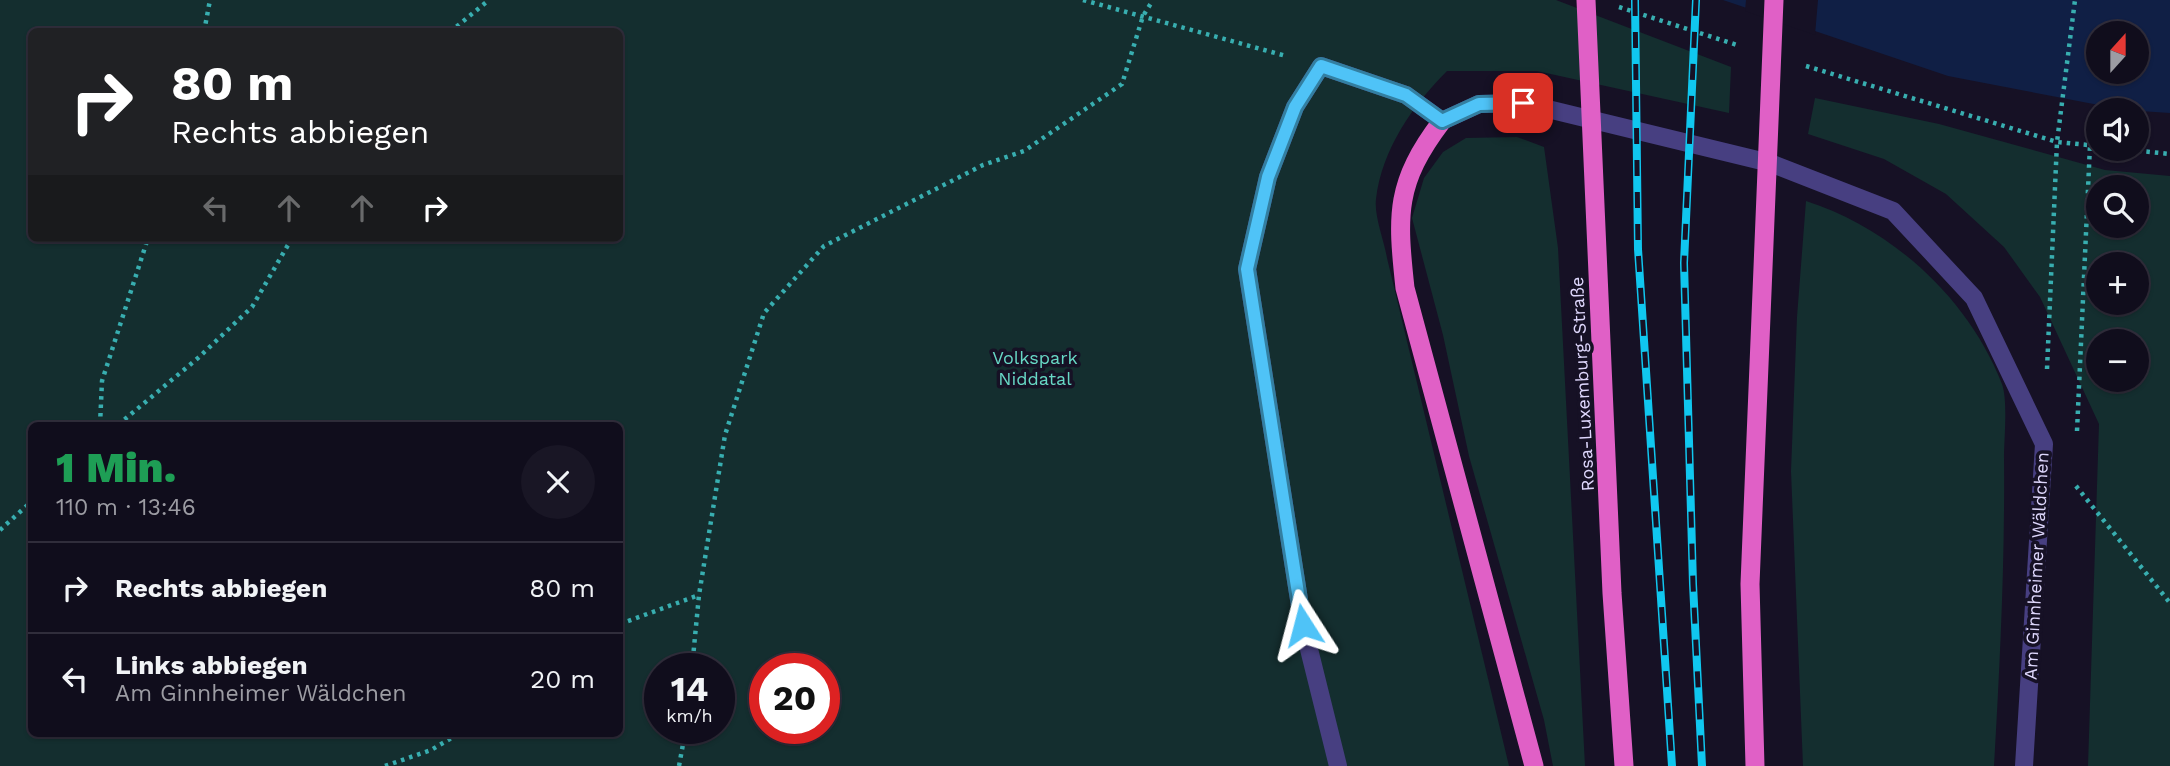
<!DOCTYPE html>
<html lang="de">
<meta charset="utf-8">
<style>
:root{--surface:#100d1c;--page:#191625;--text:#f1f3f6;--muted:#9c9ca3;--line:#302d3b}
body{margin:0;font-family:"Work Sans",sans-serif;background:var(--page);color:var(--text);height:100vh;display:flex;flex-direction:column;font-size:26px;white-space:nowrap}
*{box-sizing:border-box;margin:0}
p{font-size:23px;color:var(--muted)}
.icon{flex:none;width:38px;height:38px;fill:none;stroke:currentColor;stroke-width:2;stroke-linecap:round;stroke-linejoin:round}
.map{position:relative;flex:1;overflow:hidden}
.drawer{position:absolute;left:28px;top:422px;width:595px;height:315px;display:flex;flex-direction:column;background:var(--surface);border-radius:10px;box-shadow:0 2px 5px #0004,0 0 0 2px var(--line)}
.drawer>*{flex:none}
.guide{position:absolute;left:28px;top:28px;width:595px;height:214px;border-radius:10px;box-shadow:0 2px 5px #0004,0 0 0 2px var(--line);background:#202124;color:#fff;overflow:hidden}
.needle{width:46px;rotate:21deg}
.controls{position:absolute;left:2086px;top:21px;display:grid;gap:14px}
.controls a{display:grid;place-items:center;width:63px;height:63px;border-radius:50%;background:var(--surface);box-shadow:0 2px 5px #0004,0 0 0 2px var(--line);font-size:35px}
.speed{position:absolute;left:644px;top:653px;display:flex;gap:14px;font-size:35px;font-weight:700;text-align:center}
.speed>*{display:grid;place-content:center;width:91px;height:91px;border-radius:50%;background:var(--surface);box-shadow:0 2px 5px #0004,0 0 0 2px var(--line);line-height:1}
.speed small{font-size:18px;font-weight:400}
.speed .limit{border:10px solid #d22;background:#fff;color:#111}
.pin{position:absolute;display:grid;place-items:center;width:60px;height:60px;color:#fff;margin:-30px;border-radius:14px;box-shadow:0 4px 10px #0006}
.me{position:absolute;width:77px;margin:-38px;rotate:351deg;stroke-linejoin:round;filter:drop-shadow(0 0 5px #0008)}
.turn{display:flex;align-items:center;gap:24px;height:147px;padding:0 28px;font-size:32px}
.turn .icon{width:91px;height:91px;stroke-width:2.5}
.turn b{display:block;font-size:49px;line-height:60px}
.lanes{display:flex;align-items:center;height:66px;padding:0 28px;background:#0003;justify-content:center;gap:35px;direction:ltr}
.lanes .off{opacity:.35}
.round{display:grid;place-items:center;flex:none;width:74px;height:74px;border-radius:37px;background:var(--page)}
.summary{display:flex;align-items:center;justify-content:space-between;height:119px;padding:0 28px}
h1{font-size:42px;font-weight:800;line-height:52px;color:#1e9e55}
ul{padding:0;list-style:none}
li{display:flex;align-items:center;gap:21px;height:91px;padding:0 28px;border-top:2px solid var(--line)}
li div{flex:1}
li b{display:block;font-size:26px}
li em{font-style:normal}
.map>svg:first-child{display:block}
.green{fill:#142e2f;fill-rule:evenodd}
.water{fill:#101f45;fill-rule:evenodd}
.pier{fill:#161125}
.lines{fill:none;stroke-linecap:round;stroke-linejoin:round}
.path{stroke:#38aeb0;stroke-width:4.5;stroke-dasharray:3.5 5;stroke-linecap:butt}
.service{stroke:#473f81;stroke-width:18}
.minor{stroke:#473f81;stroke-width:18}
.trunk{stroke:#e060c6;stroke-width:19}
.rail-casing{stroke:#10c7ef;stroke-width:8}
.rail{stroke:#161125;stroke-width:5;stroke-dasharray:16;stroke-linecap:butt}
.route-casing{stroke:#337fa1;stroke-width:18}
.route{stroke:#4fc3f7;stroke-width:12}
.labels{text-anchor:middle;dominant-baseline:central;stroke-width:7;stroke-linejoin:round;paint-order:stroke}
.park-label{font-size:18px;fill:#67d8c5;stroke:#161125}
.street-label{font-size:18px;fill:#ded7fc;stroke:#161125}
</style>
<div class="map">
<svg width="2170" height="766" viewBox="0 0 2170 766">
<rect width="100%" height="100%" fill="#161125"/>
<path class="green" d="M 0,0 L 1556,0 L 1731,67 L 1729,113 L 1537,71 L 1447,71 C 1413,105 1382,149 1376,199 C 1374,216 1384,240 1387,258 L 1509,766 L 0,766 ZM 32,32 L 620,32 L 620,238 L 32,238 ZM 32,425 L 620,425 L 620,733 L 32,733 ZM 660,668 L 719,668 L 719,728 L 660,728 ZM 765,668 L 824,668 L 824,728 L 765,728 Z
M 1815,98 L 1939,124 L 2105,170 L 2170,176 L 2170,766 L 2088,766 L 2099,424 L 2040,297 L 2004,247 L 1946,194 L 1884,159 L 1808,134 ZM 2137,187 L 2137,226 L 2098,226 L 2098,187 ZM 2098,264 L 2137,264 L 2137,303 L 2098,303 ZM 2098,341 L 2137,341 L 2137,380 L 2098,380 Z
M 1517,137 L 1544,147 L 1558,248 L 1585,766 L 1553,766 L 1544,720 L 1469,456 L 1443,335 L 1412,218 L 1424,178 L 1443,152 L 1466,138 Z
M 1806,201 C 1893,229 1969,299 2002,384 C 2008,401 2004,439 2004,458 C 2005,561 2000,663 1994,766 L 1803,766 L 1791,471 L 1797,317 Z"/>
<path class="water" d="M 1723,0 L 2170,0 L 2170,113 L 2125,110 L 1948,76 ZM 2098,33 L 2137,33 L 2137,72 L 2098,72 Z"/>
<path class="pier" d="M 1746,0 L 1818,0 L 1815,35 L 1745,11 Z"/>
<g class="lines">
<path class="path" d="M 1083,0 L 1286,56
M 1619,7 L 1737,45
M 204,32 L 210,0
M 450,32 L 489,0
M 1806,66 L 2057,142 L 2098,146
M 2121,149 L 2170,154
M 2047,369 L 2057,142 L 2075,0
M 100,425 L 102,381 L 148,238
M 118,425 L 198,358 L 252,307 L 292,238
M 2077,431 L 2090,145
M 2076,486 L 2170,603
M 0,530 L 32,501
M 620,624 L 699,595
M 692,668 L 699,595 L 725,435 L 764,313 L 824,246 L 983,165 L 1024,151 L 1122,84 L 1143,16 L 1153,0
M 385,766 L 431,750 L 460,733
M 679,766 L 686,728"/>
<path class="service" d="M 1338,766 L 1303,625 L 1247,269 L 1268,177 L 1295,107 L 1321,66 L 1406,95 L 1442,121"/>
<path class="minor" d="M 1442,121 L 1479,104 L 1523,103 L 1770,163 L 1893,211 L 1974,298 L 2044,444 L 2024,766"/>
<path class="trunk" d="M 1586,0 L 1612,593 L 1624,766
M 1442,121 C 1395,183 1397,214 1405,288 L 1534,766
M 1755,766 L 1750,584 L 1774,0"/>
<defs>
<path id="rail" d="M 1635,0 L 1638,249 L 1672,766
M 1696,0 L 1684,263 L 1693,584 L 1702,766"/>
</defs>
<use href="#rail" class="rail-casing"/>
<use href="#rail" class="rail"/>
</g>
<g class="lines">
<defs>
<path id="route" d="M 1303,625 L 1247,269 L 1268,177 L 1295,107 L 1321,66 L 1406,95 L 1442,121 L 1479,104 L 1523,103"/>
</defs>
<use href="#route" class="route-casing"/>
<use href="#route" class="route"/>
</g>
<g class="labels">
<g class="park-label">
<text x="1035" y="357">Volkspark<tspan x="1035" dy="21">Niddatal</tspan></text>
</g>
<g class="street-label">
<text transform="translate(1582 384) rotate(-93)">Rosa-Luxemburg-Straße</text>
<text transform="translate(2036 566) rotate(-87)">Am Ginnheimer Wäldchen</text>
</g>
</g>
</svg>
<div class="controls">
<a><svg class="needle" viewBox="-14 -14 28 28"><path d="M0-13l5 13h-10z" fill="#e53935"/><path d="M0 13l5-13h-10z" fill="#9c9ca3"/></svg></a>
<a><svg class="icon" aria-label="sound" viewBox="0 0 24 24"><path d="M4 9h4l5-4v14l-5-4H4zM17 9q2 3 0 6"/></svg></a>
<a><svg class="icon" aria-label="search" viewBox="0 0 24 24"><circle cx="10" cy="10" r="6"/><path d="M15 15l6 6"/></svg></a>
<a>+</a>
<a>−</a>
</div>
<div class="speed"><div>14<small>km/h</small></div><div class="limit">20</div></div>
<div class="pin" style="left:1523px;top:103px;background:#d93025"><svg class="icon" aria-label="arrive" viewBox="0 0 24 24"><path d="M6 21V4h12l-3 4 3 4H6"/></svg></div>
<svg class="me" style="left:1303px;top:625px" viewBox="-20 -20 40 40"><path d="M0-17L14 15 0 8-14 15z" fill="#4fc3f7" stroke="#fff" stroke-width="4"/></svg>
<div class="guide">
<div class="turn"><svg class="icon" aria-label="right" viewBox="0 0 24 24"><path d="M7 20v-9h11M14 6l5 5-5 5"/></svg><div><b>80 m</b>Rechts abbiegen</div></div>
<div class="lanes"><svg class="icon off" aria-label="left" viewBox="0 0 24 24"><path d="M17 20v-9H6M10 6l-5 5 5 5"/></svg><svg class="icon off" aria-label="ahead" viewBox="0 0 24 24"><path d="M12 20V5M6 11l6-6 6 6"/></svg><svg class="icon off" aria-label="ahead" viewBox="0 0 24 24"><path d="M12 20V5M6 11l6-6 6 6"/></svg><svg class="icon" aria-label="right" viewBox="0 0 24 24"><path d="M7 20v-9h11M14 6l5 5-5 5"/></svg></div>
</div>
<section class="drawer">
<div class="summary"><div><h1>1 Min.</h1><p>110 m · 13:46</p></div><a class="round"><svg class="icon" aria-label="close" viewBox="0 0 24 24"><path d="M6 6l12 12M18 6L6 18"/></svg></a></div>
<ul>
<li><svg class="icon" aria-label="right" viewBox="0 0 24 24"><path d="M7 20v-9h11M14 6l5 5-5 5"/></svg><div><b>Rechts abbiegen</b></div><em>80 m</em></li>
<li><svg class="icon" aria-label="left" viewBox="0 0 24 24"><path d="M17 20v-9H6M10 6l-5 5 5 5"/></svg><div><b>Links abbiegen</b><p>Am Ginnheimer Wäldchen</p></div><em>20 m</em></li>
</ul>
</section>
</div>
